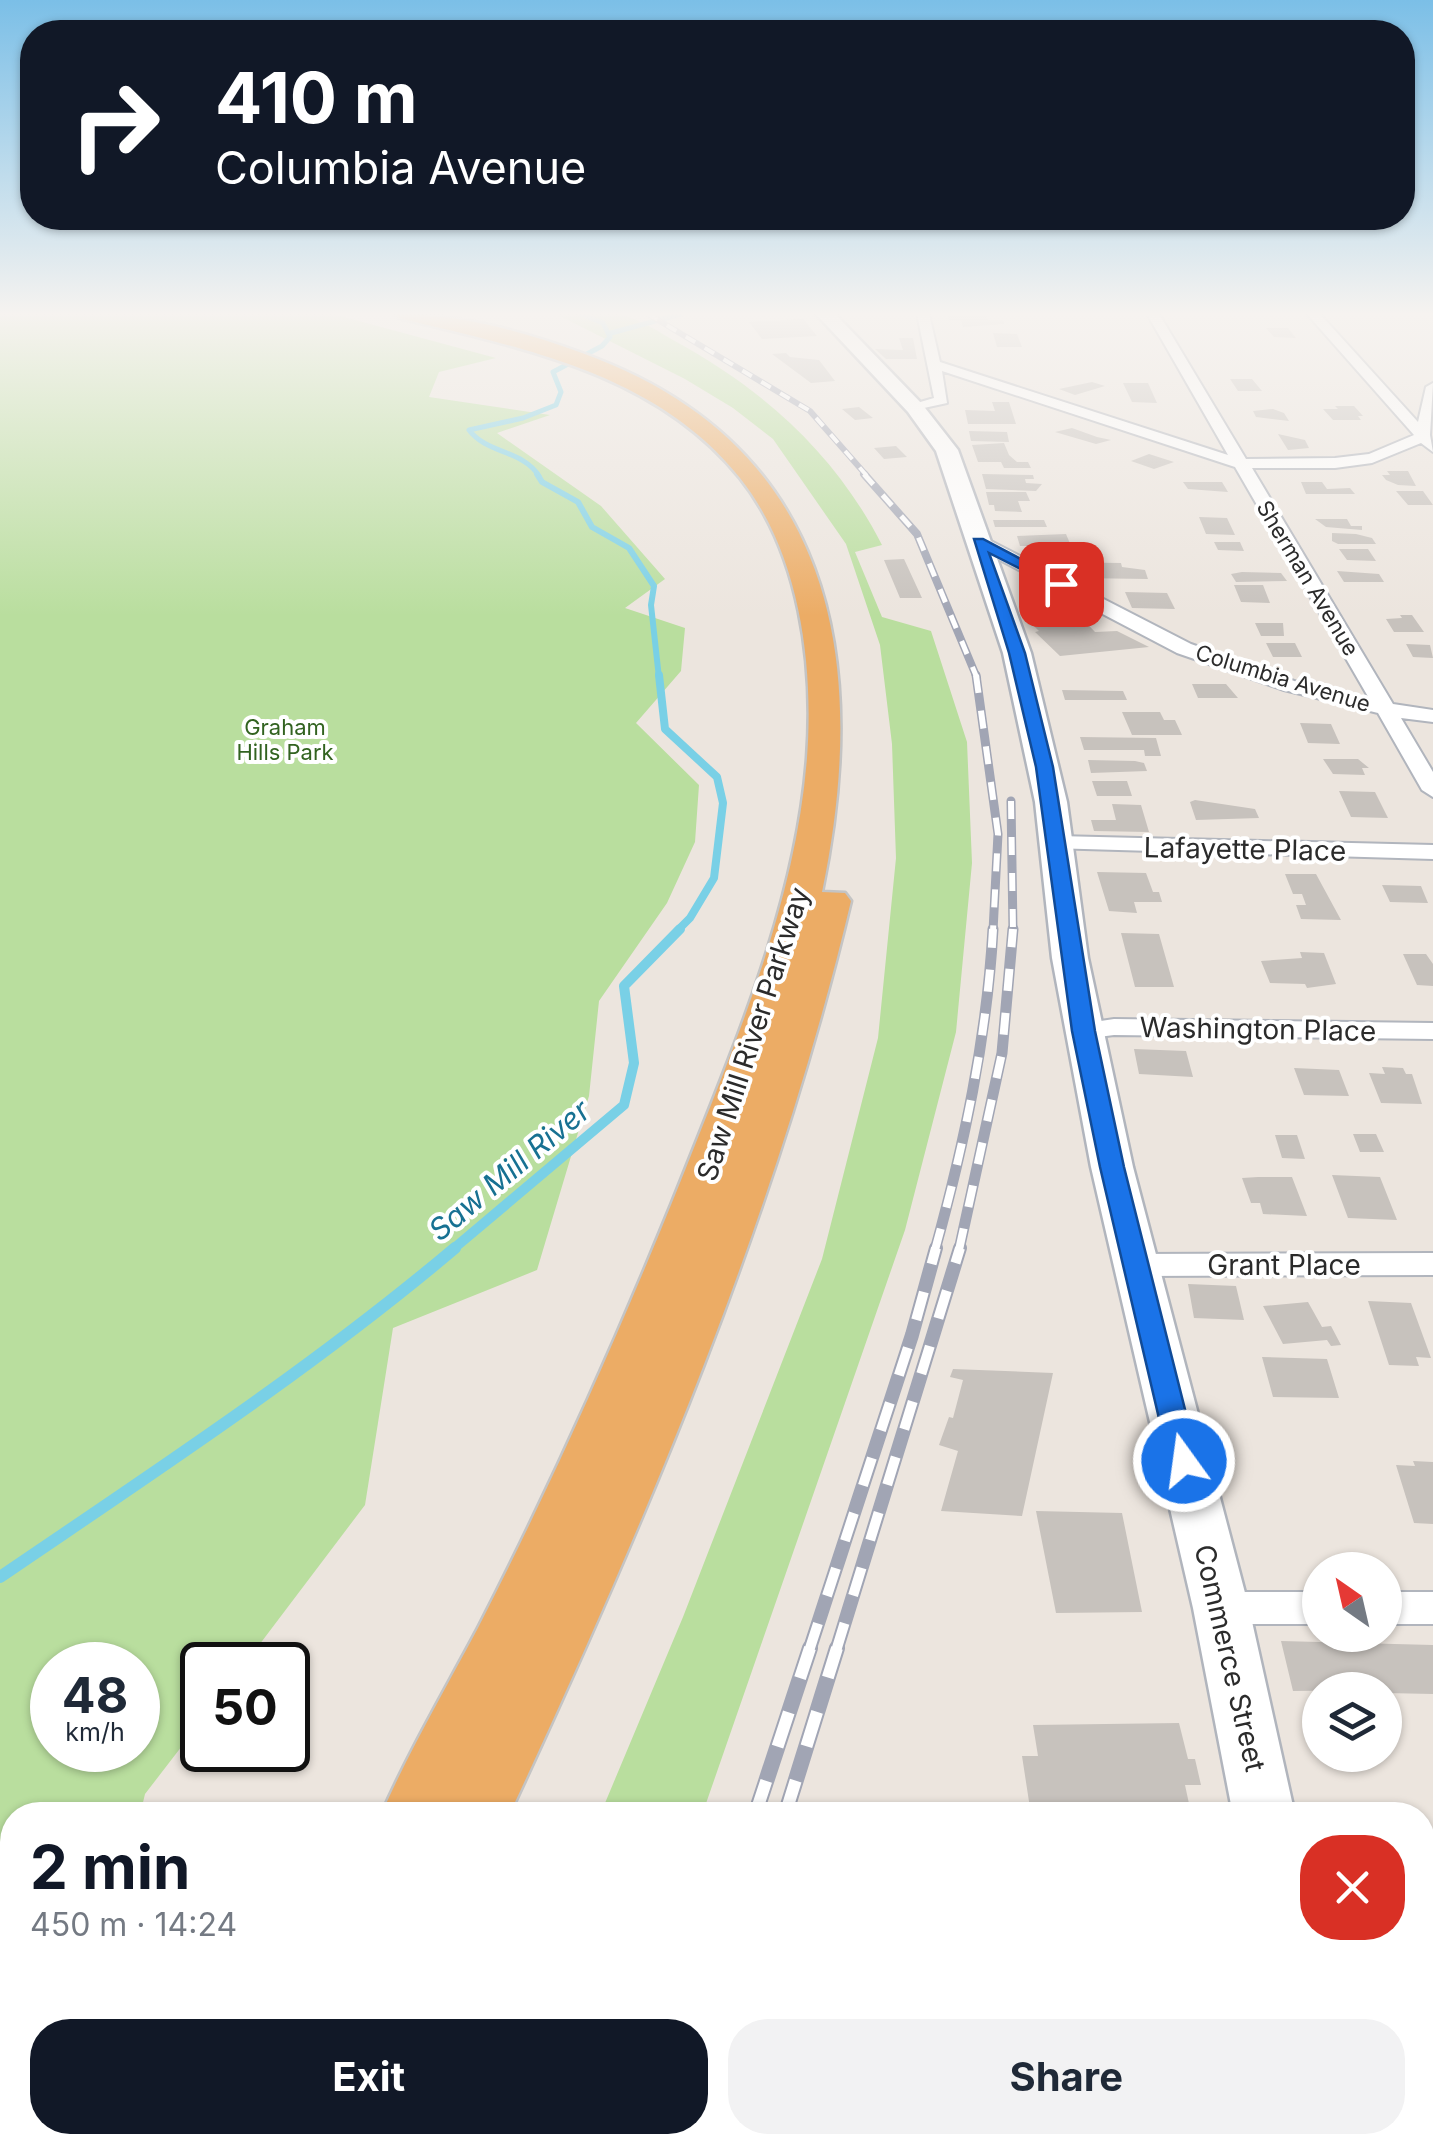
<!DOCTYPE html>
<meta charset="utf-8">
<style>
:root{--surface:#fff;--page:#f2f2f3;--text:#1f2937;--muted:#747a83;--accent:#111827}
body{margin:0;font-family:Inter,sans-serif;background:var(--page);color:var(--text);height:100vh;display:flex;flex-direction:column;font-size:38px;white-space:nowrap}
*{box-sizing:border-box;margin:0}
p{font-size:32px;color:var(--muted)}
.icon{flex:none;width:55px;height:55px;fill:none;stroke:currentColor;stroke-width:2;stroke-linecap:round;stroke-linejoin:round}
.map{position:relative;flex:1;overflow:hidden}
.drawer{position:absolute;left:0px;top:1802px;width:1435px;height:352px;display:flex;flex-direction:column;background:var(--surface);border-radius:40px 40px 0 0;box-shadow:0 2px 8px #0004}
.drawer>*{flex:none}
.guide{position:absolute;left:20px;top:20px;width:1395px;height:210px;border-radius:40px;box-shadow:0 2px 8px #0004;background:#111827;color:#fff;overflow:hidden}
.needle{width:65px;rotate:326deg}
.fabs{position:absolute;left:1302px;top:1552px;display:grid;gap:20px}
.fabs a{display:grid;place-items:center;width:100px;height:100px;border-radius:50%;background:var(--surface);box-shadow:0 2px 8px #0004;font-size:50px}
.speed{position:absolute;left:30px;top:1642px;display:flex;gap:20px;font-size:50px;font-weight:700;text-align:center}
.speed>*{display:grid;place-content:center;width:130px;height:130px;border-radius:50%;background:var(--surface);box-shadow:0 2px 8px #0004;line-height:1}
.speed small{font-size:25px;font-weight:400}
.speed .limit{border:5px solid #111;border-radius:15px;background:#fff;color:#111}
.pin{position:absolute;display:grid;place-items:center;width:85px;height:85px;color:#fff;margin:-42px;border-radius:20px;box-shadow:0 5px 15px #0006}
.me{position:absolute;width:110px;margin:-55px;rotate:346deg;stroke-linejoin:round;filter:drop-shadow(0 0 8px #0008)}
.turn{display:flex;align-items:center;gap:35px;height:210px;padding:0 30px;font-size:45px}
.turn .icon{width:130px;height:130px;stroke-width:2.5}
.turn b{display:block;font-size:70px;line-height:85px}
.round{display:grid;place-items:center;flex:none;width:105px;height:105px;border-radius:40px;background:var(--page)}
.headline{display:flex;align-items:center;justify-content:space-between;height:170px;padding:0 30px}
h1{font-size:60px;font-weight:700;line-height:75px;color:var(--accent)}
.primary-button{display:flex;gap:20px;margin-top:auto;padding:20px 30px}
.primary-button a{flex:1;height:115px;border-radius:40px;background:var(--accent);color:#fff;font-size:40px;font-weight:700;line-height:115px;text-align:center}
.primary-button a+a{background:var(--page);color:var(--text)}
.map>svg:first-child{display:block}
.green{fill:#b9de9e;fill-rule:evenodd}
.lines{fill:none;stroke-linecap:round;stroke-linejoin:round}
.stream-far4{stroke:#79d0e6;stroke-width:5}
.stream-far3{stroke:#79d0e6;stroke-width:6}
.stream-far2{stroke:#79d0e6;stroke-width:8}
.stream-far1{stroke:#79d0e6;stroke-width:10}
.stream{stroke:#79d0e6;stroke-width:12}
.building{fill:#c7c2bd}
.minor-casing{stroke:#b1b5bd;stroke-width:4}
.secondary-casing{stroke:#b1b5bd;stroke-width:5}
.trunk-casing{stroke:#c4c4c4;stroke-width:5}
.minor{fill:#fff;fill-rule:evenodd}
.secondary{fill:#fff;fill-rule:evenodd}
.trunk{fill:#ecac65;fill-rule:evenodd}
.rail-far5-casing{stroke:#a1a5b4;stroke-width:6}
.rail-far4-casing{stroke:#a1a5b4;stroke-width:8}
.rail-far3-casing{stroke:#a1a5b4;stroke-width:9}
.rail-far2-casing{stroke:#a1a5b4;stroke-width:11}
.rail-far1-casing{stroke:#a1a5b4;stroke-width:14}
.rail-casing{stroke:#a1a5b4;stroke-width:16}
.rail-far5{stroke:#fff;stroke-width:4;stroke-dasharray:11;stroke-linecap:butt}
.rail-far4{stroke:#fff;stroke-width:5;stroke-dasharray:14;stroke-linecap:butt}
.rail-far3{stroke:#fff;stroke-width:6;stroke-dasharray:18;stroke-linecap:butt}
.rail-far2{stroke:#fff;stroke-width:8;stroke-dasharray:22;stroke-linecap:butt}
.rail-far1{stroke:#fff;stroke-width:10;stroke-dasharray:29;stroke-linecap:butt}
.rail{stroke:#fff;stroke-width:12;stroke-dasharray:36;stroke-linecap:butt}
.route{fill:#1a73e8;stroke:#114b97;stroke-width:2.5}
.labels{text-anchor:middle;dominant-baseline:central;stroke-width:8;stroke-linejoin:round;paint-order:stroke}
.far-street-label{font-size:22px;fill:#2b2b2b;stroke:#fff}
.far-park-label{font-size:22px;fill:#326320;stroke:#fff}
.street-label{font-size:28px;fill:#2b2b2b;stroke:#fff}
.water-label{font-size:30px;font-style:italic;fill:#177192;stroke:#fff}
</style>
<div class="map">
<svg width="1433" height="2153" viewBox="0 0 1433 2153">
<rect width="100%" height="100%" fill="#ece5de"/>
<path class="green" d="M 0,314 L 333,314 L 496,358 L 439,372 L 429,397 L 550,415 L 497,433 L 601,506 L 665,579 L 625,608 L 685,628 L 681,671 L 636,723 L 699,785 L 695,842 L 667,903 L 599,1001 L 589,1096 L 537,1270 L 393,1328 L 365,1505 L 244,1665 L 202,1665 L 202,1720 L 145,1794 L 140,1815 L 12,1815 L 12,2142 L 50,2143 L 42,2153 L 0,2153 ZM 138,1665 L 138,1750 L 52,1750 L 52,1665 Z
M 556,314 C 576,314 598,312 618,314 C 636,317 657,331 673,340 C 763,389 835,453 882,545 L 855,552 L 882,617 L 931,631 L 967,742 L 972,863 L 956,1032 L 905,1230 L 702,1815 L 600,1815 L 683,1617 L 822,1259 L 878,1038 L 896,858 L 892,744 L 880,645 L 846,544 L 773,439 L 733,408 L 685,379 Z
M 463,2143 L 463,2142 L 588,2143 L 584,2153 L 459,2153 Z"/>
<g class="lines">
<path class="stream-far4" d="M 611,333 L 681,314
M 539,476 C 523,450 487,454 469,430 L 523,418 L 556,405 L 561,392 L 553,372 L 602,346 L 610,337 L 603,323 L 581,314"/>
<path class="stream-far3" d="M 537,474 L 542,482 L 578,502 L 592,527 L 629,548 L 654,586 L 651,605 L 659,678"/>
<path class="stream-far2" d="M 659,675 L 665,729 L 717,777 L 723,803 L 714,878 L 690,918 L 677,931"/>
<path class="stream-far1" d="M 452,1250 L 624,1105 L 634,1063 L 624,986 L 680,929"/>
<path class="stream" d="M 0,1577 C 154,1472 313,1368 455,1248"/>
</g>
<path class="building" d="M 948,315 L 986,315 L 988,320 L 1003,320 L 1004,324 L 963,327 L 961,320 L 949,320 Z
M 803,319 L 817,336 L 762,339 L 749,322 Z
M 1266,328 L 1288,328 L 1296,338 L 1274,337 Z
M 993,333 L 1017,334 L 1022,347 L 997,347 Z
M 899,338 L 913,338 L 917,359 L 886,359 L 875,349 L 903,350 Z
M 786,353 L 790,357 L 819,360 L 835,381 L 811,383 L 772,354 Z
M 1230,379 L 1252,379 L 1262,391 L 1238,391 Z
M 1092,382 L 1105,386 L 1075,395 L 1059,389 Z
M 1123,383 L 1148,383 L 1157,403 L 1132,402 Z
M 992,402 L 1009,402 L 1016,424 L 968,424 L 965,410 L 995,411 Z
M 1335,406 L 1354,406 L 1363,416 L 1358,416 L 1361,420 L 1333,420 L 1323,409 L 1338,409 Z
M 859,407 L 873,418 L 855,420 L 842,409 Z
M 1273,409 L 1284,413 L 1289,421 L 1256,417 L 1253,411 Z
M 1072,428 L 1097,437 L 1111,440 L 1096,444 L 1055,432 Z
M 969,431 L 1007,432 L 1009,442 L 971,441 Z
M 1278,434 L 1305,440 L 1309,448 L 1288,450 Z
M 1004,443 L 1009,455 L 1017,462 L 1028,462 L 1031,468 L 1004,468 L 1001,462 L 978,462 L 972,445 Z
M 896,446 L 907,457 L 884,459 L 874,448 Z
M 1149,454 L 1174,462 L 1154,469 L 1131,461 Z
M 1387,471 L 1408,471 L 1416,486 L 1398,485 L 1386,480 L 1382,475 L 1390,475 Z
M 982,474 L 1033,475 L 1034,479 L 1025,479 L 1026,483 L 1042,484 L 1036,491 L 986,489 Z
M 1183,482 L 1222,482 L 1228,492 L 1188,489 Z
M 1301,482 L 1322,482 L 1327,489 L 1350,488 L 1355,494 L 1306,494 Z
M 1396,491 L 1423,491 L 1433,505 L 1408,505 Z
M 986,492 L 1026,492 L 1030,501 L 1018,501 L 1022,512 L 995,511 L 994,505 L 989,505 Z
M 1199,517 L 1227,518 L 1235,535 L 1206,534 Z
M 1315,519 L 1347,519 L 1351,526 L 1362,526 L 1362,530 L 1326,527 Z
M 993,520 L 1044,520 L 1047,527 L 995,527 Z
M 1332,533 L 1356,534 L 1372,538 L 1376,544 L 1338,544 L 1332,541 Z
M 1066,534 L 1071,546 L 1020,546 L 1017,536 Z
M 1214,542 L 1240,542 L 1244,551 L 1218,550 Z
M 1339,549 L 1368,549 L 1376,561 L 1347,560 Z
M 904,559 L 922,598 L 900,598 L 884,560 Z
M 1051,562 L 1121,563 L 1122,567 L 1145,570 L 1148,579 L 1077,578 Z
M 1337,571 L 1379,574 L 1384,582 L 1344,582 Z
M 1242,572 L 1281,573 L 1287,581 L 1236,582 L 1231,574 Z
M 1234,585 L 1263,585 L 1270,603 L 1241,602 Z
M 1125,592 L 1167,593 L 1175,609 L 1132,608 Z
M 1058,596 L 1087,616 L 1081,617 L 1095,632 L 1117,631 L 1149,647 L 1060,656 L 1035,632 L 1039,631 L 1032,624 L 1041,623 L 1030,611 L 1037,610 L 1026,599 Z
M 1400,615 L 1412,615 L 1424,632 L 1394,632 L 1386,619 L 1402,618 Z
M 1255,623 L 1283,623 L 1284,636 L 1261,636 Z
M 1266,643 L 1295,643 L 1302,657 L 1273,657 Z
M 1406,644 L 1430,645 L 1433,658 L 1413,657 Z
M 1192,684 L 1226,684 L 1238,698 L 1198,698 Z
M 1062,690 L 1123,691 L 1127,700 L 1065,700 Z
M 1122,712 L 1160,712 L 1164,720 L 1175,720 L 1182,735 L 1132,735 Z
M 1300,723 L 1331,724 L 1340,744 L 1308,743 Z
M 1080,737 L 1156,738 L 1161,756 L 1145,756 L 1144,750 L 1084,750 Z
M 1323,759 L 1358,759 L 1369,768 L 1362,768 L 1365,775 L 1333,774 Z
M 1088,760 L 1135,761 L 1144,763 L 1147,771 L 1091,773 Z
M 1092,781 L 1127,781 L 1132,796 L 1097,796 Z
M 1339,791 L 1375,792 L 1388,818 L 1351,817 Z
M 1195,800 L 1255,809 L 1259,818 L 1196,820 L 1190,802 Z
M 1112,804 L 1141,805 L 1149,832 L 1094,831 L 1091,820 L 1116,820 Z
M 1097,872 L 1146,873 L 1153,892 L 1159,892 L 1162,902 L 1134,902 L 1137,913 L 1109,911 Z
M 1285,874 L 1316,874 L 1341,920 L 1301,919 L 1296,905 L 1306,905 L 1302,894 L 1293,894 Z
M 1382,885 L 1421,886 L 1428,903 L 1390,902 Z
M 1121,933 L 1159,934 L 1174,987 L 1135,987 Z
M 1300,952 L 1324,953 L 1336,984 L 1307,988 L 1305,984 L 1270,983 L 1261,961 L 1302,958 Z
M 1403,954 L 1426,954 L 1433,964 L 1433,986 L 1417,985 Z
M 1134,1049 L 1186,1051 L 1193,1077 L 1139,1074 Z
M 1382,1067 L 1403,1068 L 1406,1074 L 1412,1074 L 1422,1104 L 1381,1103 L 1369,1073 L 1385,1074 Z
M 1294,1068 L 1339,1070 L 1349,1096 L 1304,1095 Z
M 1353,1134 L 1376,1134 L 1384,1152 L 1360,1152 Z
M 1275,1135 L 1297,1135 L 1305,1159 L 1282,1158 Z
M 1332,1175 L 1380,1177 L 1397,1220 L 1348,1218 Z
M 1258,1177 L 1292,1177 L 1307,1216 L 1263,1214 L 1260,1203 L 1251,1203 L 1242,1178 Z
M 1188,1284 L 1236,1286 L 1244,1320 L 1194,1318 Z
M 1368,1301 L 1411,1303 L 1431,1358 L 1416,1357 L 1419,1366 L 1389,1365 Z
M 1308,1302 L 1322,1327 L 1331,1326 L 1341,1345 L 1331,1346 L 1327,1340 L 1283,1344 L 1263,1306 Z
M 1262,1357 L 1327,1359 L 1339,1398 L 1273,1397 Z
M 953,1369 L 1053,1373 L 1022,1516 L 941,1511 L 958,1451 L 939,1445 L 949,1417 L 953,1418 L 963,1380 L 950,1377 Z
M 1413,1461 L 1433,1462 L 1433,1524 L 1414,1523 L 1396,1465 L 1415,1466 Z
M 1036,1511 L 1122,1513 L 1142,1612 L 1056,1613 Z
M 1281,1641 L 1433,1645 L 1433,1694 L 1385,1693 L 1385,1690 L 1293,1691 Z
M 1179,1723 L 1188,1759 L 1195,1759 L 1201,1785 L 1185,1785 L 1191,1813 L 1083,1815 L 1081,1808 L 1030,1808 L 1022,1756 L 1038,1756 L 1033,1725 Z
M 1422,1840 L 1433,1840 L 1433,1927 L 1422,1927 Z"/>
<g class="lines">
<defs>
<path id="minor" d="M 917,314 L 929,314 L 940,362 L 1228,455 L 1147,314 L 1159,314 L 1246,459 L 1335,458 L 1369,454 L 1414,435 L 1307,314 L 1320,314 L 1418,422 L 1426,387 L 1433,383 L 1430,435 L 1433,452 L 1421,443 L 1372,463 L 1335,468 L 1252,468 L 1393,704 L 1433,710 L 1433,722 L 1401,718 L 1433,772 L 1433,797 L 1422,790 L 1378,713 L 1284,690 L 1177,653 L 973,546 L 973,538 L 985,538 L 1191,644 L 1297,682 L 1370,700 L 1235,467 L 942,371 L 947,403 L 910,411 L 910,405 L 934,398 Z
M 1058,836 L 1433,845 L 1433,859 L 1050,848 L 1047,843 Z
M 1114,1019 L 1433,1023 L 1433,1039 L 1114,1035 L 1083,1039 L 1070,1031 L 1074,1025 Z
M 1433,1253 L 1433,1275 L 1135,1276 L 1124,1273 L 1119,1265 L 1124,1257 L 1135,1254 Z
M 1221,1592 L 1320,1592 L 1320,1624 L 1221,1624 L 1208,1619 L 1202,1608 L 1208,1597 Z
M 1385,1592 L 1433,1592 L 1433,1624 L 1385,1624 Z
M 1422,2111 L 1433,2111 L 1433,2153 L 1407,2153 L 1401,2142 L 1422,2142 Z
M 1324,2142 L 1372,2142 L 1375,2153 L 1327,2153 Z"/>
<path id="secondary" d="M 816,314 L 835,314 L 922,404 L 958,450 L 1031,653 L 1067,802 L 1088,958 L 1133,1167 L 1249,1608 L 1295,1815 L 1233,1815 L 1193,1608 L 1091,1167 L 1052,958 L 1035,802 L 1003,653 L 936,451 L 908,412 Z
M 1198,2142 L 1269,2142 L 1266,2153 L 1194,2153 Z"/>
<path id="trunk" d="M 396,314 C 460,314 521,331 582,353 C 832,443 871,656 822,892 L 845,893 L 851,901 C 776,1217 646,1521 509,1815 L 381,1815 C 409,1751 445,1690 478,1628 C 560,1468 633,1303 699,1135 C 747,1015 797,888 807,758 C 814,665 800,553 740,478 C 656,373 522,348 399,318 Z
M 206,2142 L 355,2142 L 350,2153 L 202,2153 Z"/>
</defs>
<use href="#minor" class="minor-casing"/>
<use href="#secondary" class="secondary-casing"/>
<use href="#trunk" class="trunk-casing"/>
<use href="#minor" class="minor"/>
<use href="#secondary" class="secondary"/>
<use href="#trunk" class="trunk"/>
<defs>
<path id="rail-far5" d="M 648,314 L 810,411 L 867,476"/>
<path id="rail-far4" d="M 864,474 L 917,534 L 977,678"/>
<path id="rail-far3" d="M 976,675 L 998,834 L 993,931
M 1011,801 L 1013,931"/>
<path id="rail-far2" d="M 935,1250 C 964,1145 987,1038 993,929
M 959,1250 L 1002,1053 L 1013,929"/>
<path id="rail-far1" d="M 809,1651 L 912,1335 L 936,1248
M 836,1651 L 960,1248"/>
<path id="rail" d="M 755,1815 L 810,1648
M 785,1815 L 837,1648
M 646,2153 L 650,2142
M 681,2153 L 684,2142"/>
</defs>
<use href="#rail-far5" class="rail-far5-casing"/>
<use href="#rail-far4" class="rail-far4-casing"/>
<use href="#rail-far3" class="rail-far3-casing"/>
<use href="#rail-far2" class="rail-far2-casing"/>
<use href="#rail-far1" class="rail-far1-casing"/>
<use href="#rail" class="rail-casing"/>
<use href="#rail-far5" class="rail-far5"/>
<use href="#rail-far4" class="rail-far4"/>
<use href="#rail-far3" class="rail-far3"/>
<use href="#rail-far2" class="rail-far2"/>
<use href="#rail-far1" class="rail-far1"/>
<use href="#rail" class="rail"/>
</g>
<linearGradient id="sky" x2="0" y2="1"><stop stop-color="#7bbfe7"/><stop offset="0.51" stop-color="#f6f3f0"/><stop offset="1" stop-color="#f6f3f0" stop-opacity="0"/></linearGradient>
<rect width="1433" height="616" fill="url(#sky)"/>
<path class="route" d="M 974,539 L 983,539 L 1068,584 L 1056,587 L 989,553 L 1025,653 L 1053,767 L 1095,1031 L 1124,1167 L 1198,1461 L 1194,1469 L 1184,1472 L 1173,1469 L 1169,1461 L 1100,1167 L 1072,1031 L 1036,767 L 1009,653 Z"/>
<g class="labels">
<g class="far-street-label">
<text transform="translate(1308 578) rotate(59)">Sherman Avenue</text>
<text transform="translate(1283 678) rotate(17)">Columbia Avenue</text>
</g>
<g class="far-park-label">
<text x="285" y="727">Graham<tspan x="285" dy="25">Hills Park</tspan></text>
</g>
<g class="street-label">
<text transform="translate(1245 849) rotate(1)">Lafayette Place</text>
<text transform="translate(1258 1029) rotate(1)">Washington Place</text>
<text transform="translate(753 1034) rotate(-72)">Saw Mill River Parkway</text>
<text x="1284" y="1265">Grant Place</text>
<text transform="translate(1230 1658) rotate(77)">Commerce Street</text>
</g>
<g class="water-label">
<text transform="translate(509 1170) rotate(-40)">Saw Mill River</text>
</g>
</g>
</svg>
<div class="fabs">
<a><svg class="needle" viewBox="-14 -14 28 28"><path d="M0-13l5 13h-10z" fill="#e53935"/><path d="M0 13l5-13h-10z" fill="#747a83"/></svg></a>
<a><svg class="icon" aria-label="layers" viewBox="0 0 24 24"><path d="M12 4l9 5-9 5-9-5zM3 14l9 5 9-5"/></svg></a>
</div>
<div class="speed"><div>48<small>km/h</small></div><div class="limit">50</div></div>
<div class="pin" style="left:1061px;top:584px;background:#d93025"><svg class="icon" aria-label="arrive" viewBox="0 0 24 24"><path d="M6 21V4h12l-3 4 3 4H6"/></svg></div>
<svg class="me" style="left:1184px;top:1461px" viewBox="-20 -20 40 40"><circle r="17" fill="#1a73e8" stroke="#fff" stroke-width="3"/><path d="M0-11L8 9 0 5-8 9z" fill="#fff"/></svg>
<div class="guide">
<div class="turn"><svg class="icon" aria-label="right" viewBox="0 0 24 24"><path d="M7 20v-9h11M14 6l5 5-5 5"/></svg><div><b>410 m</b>Columbia Avenue</div></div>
</div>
<section class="drawer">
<div class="headline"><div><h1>2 min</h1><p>450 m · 14:24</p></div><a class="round" style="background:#d93025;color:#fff"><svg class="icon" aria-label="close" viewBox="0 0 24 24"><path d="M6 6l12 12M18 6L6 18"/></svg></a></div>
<div class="primary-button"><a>Exit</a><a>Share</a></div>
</section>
</div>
